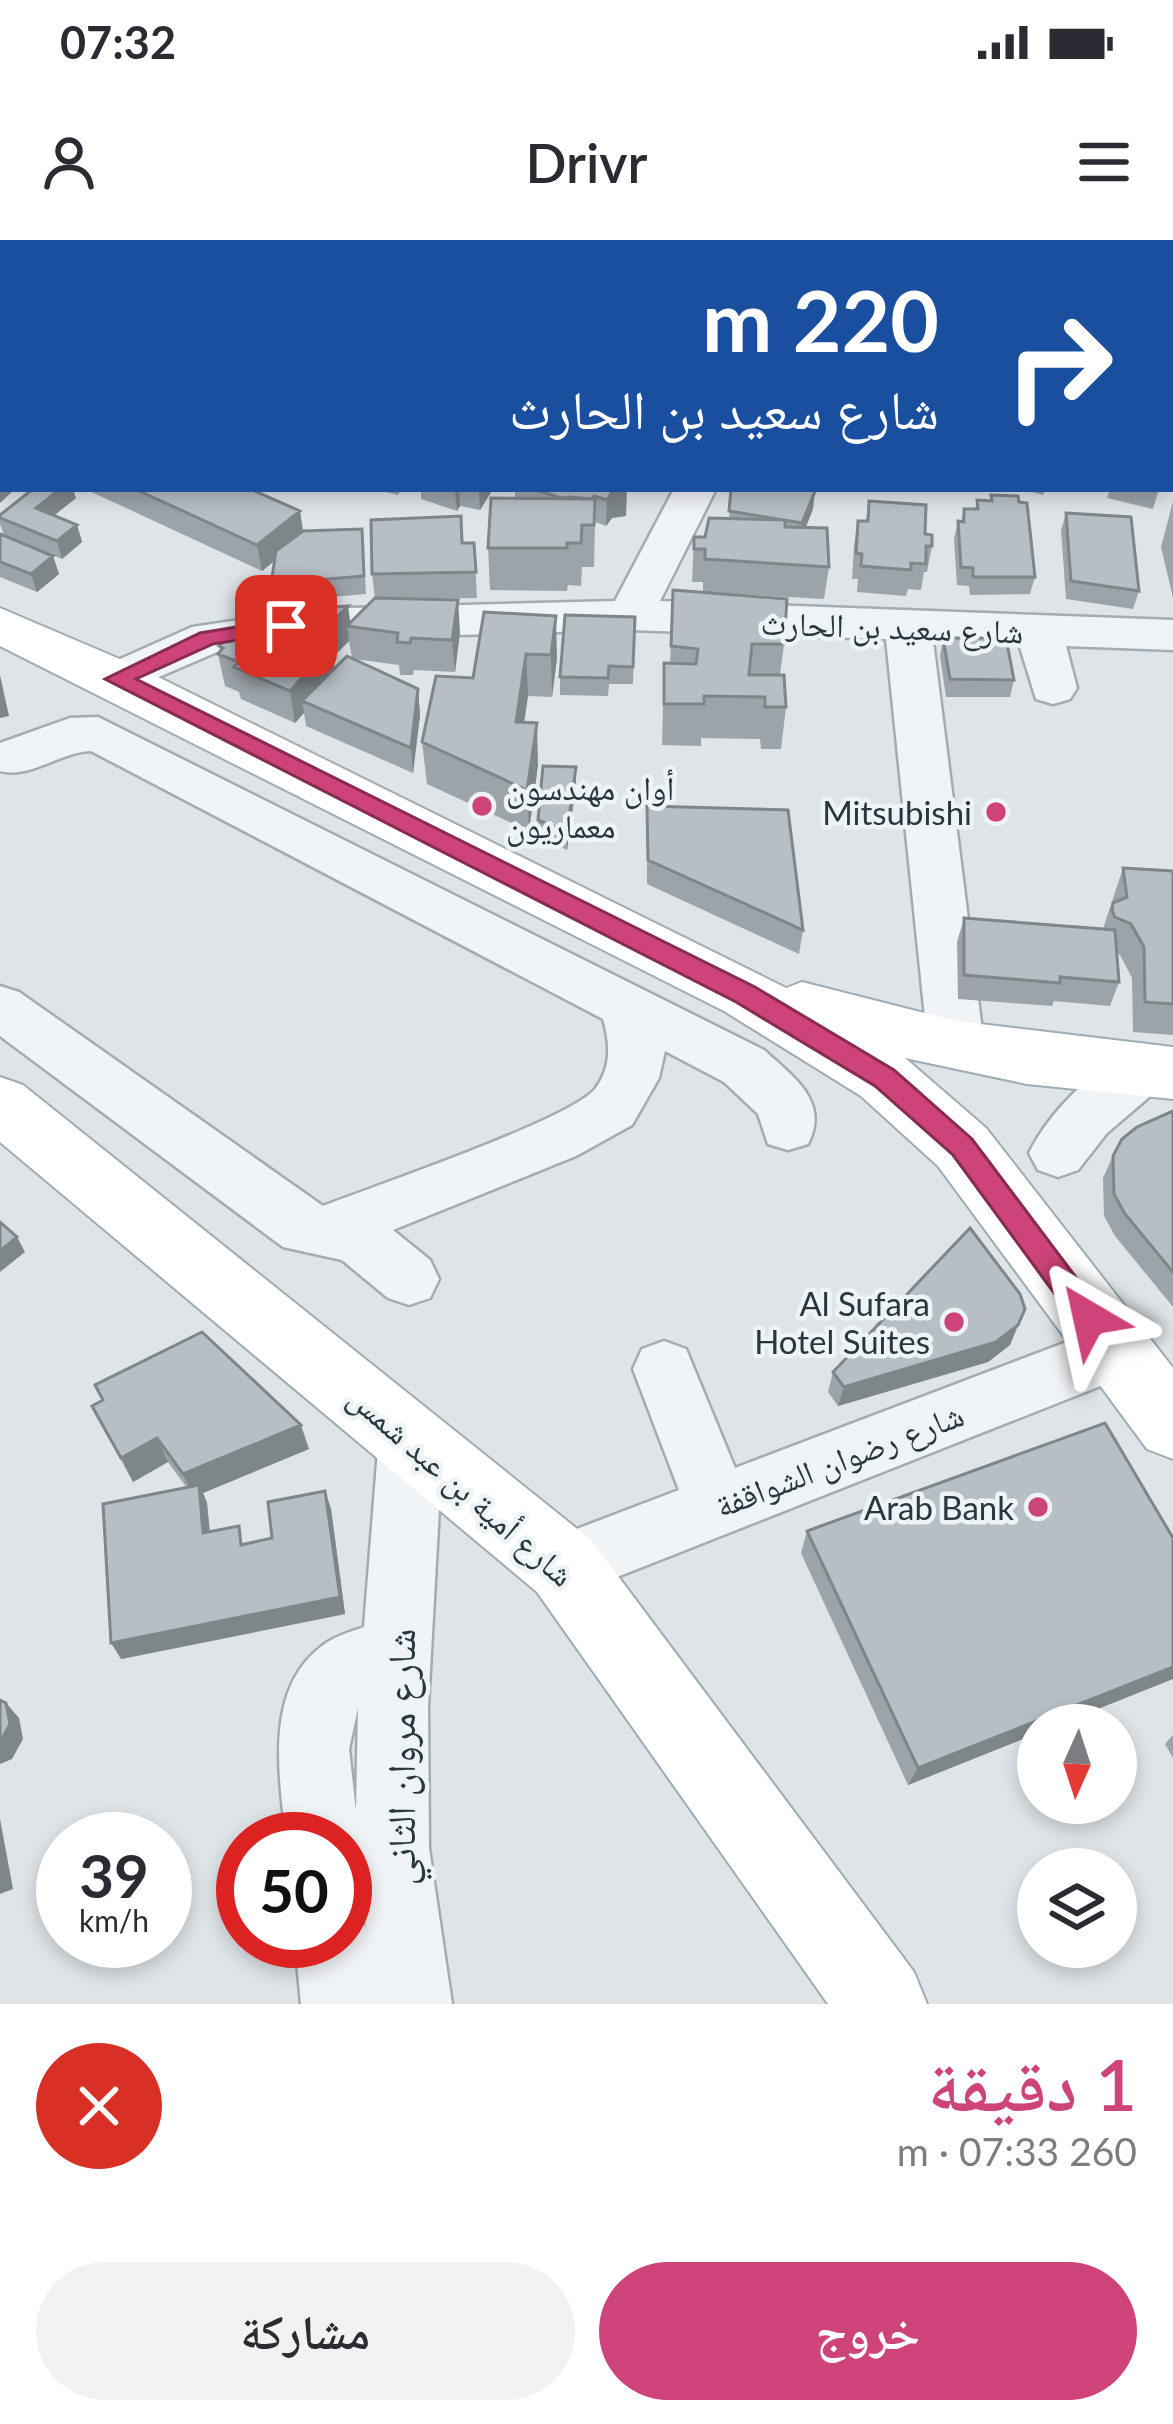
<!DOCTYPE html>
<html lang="ar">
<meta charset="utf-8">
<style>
:root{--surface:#fff;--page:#f2f2f3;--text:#2b2b33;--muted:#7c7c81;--accent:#ce4379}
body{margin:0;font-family:Lato,"Noto Naskh Arabic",sans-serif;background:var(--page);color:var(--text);direction:rtl;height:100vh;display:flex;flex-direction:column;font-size:45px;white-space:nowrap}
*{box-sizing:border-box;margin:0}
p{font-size:39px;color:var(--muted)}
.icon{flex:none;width:66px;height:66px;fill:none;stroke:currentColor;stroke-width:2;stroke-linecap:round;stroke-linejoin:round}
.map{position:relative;height:1764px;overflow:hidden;direction:ltr}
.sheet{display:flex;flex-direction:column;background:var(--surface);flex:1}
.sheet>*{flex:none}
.top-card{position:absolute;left:0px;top:0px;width:1173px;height:252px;box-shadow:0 6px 18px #0003;direction:rtl;background:#1a4fa0;color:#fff;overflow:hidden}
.needle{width:78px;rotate:183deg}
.tools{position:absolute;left:1017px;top:1464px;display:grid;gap:24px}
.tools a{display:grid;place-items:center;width:120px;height:120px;border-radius:50%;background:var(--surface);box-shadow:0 6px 18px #0003;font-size:60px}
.speed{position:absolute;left:36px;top:1572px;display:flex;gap:24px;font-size:60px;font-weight:700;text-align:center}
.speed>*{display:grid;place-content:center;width:156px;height:156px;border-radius:50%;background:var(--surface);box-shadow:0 6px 18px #0003;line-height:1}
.speed small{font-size:30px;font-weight:400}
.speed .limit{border:18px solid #d22;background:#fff;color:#111}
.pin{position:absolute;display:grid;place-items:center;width:102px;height:102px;color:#fff;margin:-51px;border-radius:24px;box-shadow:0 6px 18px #0006}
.me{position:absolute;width:132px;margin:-66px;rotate:324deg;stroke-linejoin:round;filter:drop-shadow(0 0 9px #0008)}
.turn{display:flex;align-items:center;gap:42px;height:252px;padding:0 36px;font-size:54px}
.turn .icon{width:156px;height:156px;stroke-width:2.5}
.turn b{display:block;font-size:84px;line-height:102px}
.round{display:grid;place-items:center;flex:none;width:126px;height:126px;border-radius:63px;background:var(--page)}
.overview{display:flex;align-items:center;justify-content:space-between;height:204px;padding:0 36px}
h1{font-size:72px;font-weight:600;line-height:90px;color:var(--accent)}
.action{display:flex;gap:24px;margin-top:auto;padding:24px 36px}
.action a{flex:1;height:138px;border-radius:72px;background:var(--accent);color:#fff;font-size:48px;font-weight:600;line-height:138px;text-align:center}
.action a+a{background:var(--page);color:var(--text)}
.status{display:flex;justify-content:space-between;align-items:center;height:84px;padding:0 60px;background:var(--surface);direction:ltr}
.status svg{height:33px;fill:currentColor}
header{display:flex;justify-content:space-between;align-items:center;height:156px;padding:0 36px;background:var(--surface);font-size:54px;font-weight:600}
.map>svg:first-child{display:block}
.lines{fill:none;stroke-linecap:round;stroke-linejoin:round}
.minor-casing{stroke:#a3acb2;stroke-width:5}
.major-casing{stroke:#9eacb4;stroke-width:4}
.minor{fill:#f1f4f6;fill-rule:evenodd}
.major{fill:#fff;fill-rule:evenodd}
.wall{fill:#9da4a9;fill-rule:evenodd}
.shaded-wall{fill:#7f868a}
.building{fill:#b6bfc5;stroke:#7f868a;stroke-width:3}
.route{fill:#ce4379;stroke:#862c4f;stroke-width:3}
.poi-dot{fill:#ce4379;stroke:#eef3f5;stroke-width:4.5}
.labels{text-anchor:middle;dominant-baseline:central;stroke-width:9;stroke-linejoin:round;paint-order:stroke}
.street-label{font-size:33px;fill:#27363f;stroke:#eef3f5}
.poi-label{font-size:33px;fill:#27363f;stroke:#eef3f5;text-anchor:end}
.near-street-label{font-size:39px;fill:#27363f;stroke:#eef3f5}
</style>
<div class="status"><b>07:32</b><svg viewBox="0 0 49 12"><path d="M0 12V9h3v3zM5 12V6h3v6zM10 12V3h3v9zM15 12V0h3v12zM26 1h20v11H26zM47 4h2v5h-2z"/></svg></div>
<header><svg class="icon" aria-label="menu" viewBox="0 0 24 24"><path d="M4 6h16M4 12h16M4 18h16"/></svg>Drivr<svg class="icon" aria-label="person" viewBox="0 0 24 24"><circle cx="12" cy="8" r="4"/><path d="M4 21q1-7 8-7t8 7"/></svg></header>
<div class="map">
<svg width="1173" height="1764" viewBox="0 0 1173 1764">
<rect width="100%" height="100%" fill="#dee4e8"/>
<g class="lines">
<defs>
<path id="minor" d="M 104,0 L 142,0 L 101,3 Z
M 576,0 L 626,0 L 629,3 L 579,3 Z
M 715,0 L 756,0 L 712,3 Z
M 944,0 L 994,0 L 997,3 L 947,3 Z
M 1170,30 L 1173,30 L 1173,52 L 1170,52 Z
M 0,63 L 3,64 L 3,88 L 0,87 Z
M 3,105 L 3,131 L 0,132 L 0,106 Z
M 674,249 L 716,249 L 660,361 L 1173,380 L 1173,410 L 1066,406 L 1077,448 L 1070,459 L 1053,464 L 1036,459 L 1019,404 L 933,401 L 984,806 L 976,822 L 956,828 L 936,822 L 928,806 L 886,399 L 630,390 L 313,399 L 217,412 L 117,455 L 100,450 L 94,439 L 100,428 L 192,387 L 313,369 L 615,361 Z
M 98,477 L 764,810 C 793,837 830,861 808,904 L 788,910 L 768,904 L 758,874 L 724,842 L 665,811 L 659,838 L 632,885 L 576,916 L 393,990 L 430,1020 L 439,1039 L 430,1058 L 409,1065 L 388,1058 L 342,1020 L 283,1007 L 0,796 L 0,746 L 19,752 L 323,966 C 372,947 569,880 595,849 C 612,827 610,803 603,779 L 91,511 C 60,512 30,539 0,531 L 0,503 L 70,478 Z
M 1142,808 L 1162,814 L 1170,830 L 1162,846 L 1107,893 L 1078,930 L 1058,937 L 1038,930 L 1029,913 C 1050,871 1097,823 1142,808 Z
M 1114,1084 L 1136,1092 L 1145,1112 L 1136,1132 L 564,1358 L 540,1349 L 530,1326 L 540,1303 L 679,1250 L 633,1129 L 642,1109 L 664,1101 L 686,1109 L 735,1228 Z
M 411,1167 L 434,1176 L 443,1197 L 428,1466 L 429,1608 L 452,1764 L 301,1764 L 295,1701 L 345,1701 L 345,1668 L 360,1674 L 366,1689 L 355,1609 L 345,1627 L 345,1599 L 286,1599 C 280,1538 263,1450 322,1406 C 333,1397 350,1392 364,1387 L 379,1197 L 388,1176 ZM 358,1468 L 356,1571 L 349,1509 Z"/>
<path id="major" d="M 0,368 L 136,426 L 786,748 L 802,742 L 956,781 L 1173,807 L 1173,859 L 1027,844 L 905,818 L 986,888 L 1173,1128 L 1173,1219 L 1147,1209 L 938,926 L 861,856 L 724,771 L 0,406 Z
M 0,837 L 23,845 L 591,1300 L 914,1732 L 927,1764 L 828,1764 L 537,1352 L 0,902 Z"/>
</defs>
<use href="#minor" class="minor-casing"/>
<use href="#major" class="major-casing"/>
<use href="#minor" class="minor"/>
<use href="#major" class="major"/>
</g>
<path class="wall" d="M 0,0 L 74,0 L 71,3 L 3,3 L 3,52 L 0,51 Z
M 139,0 L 367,0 L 364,3 L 136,3 Z
M 371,0 L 458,0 L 455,3 L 369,3 Z
M 1066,0 L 1150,0 L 1149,3 L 1065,3 Z
M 1168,0 L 1173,0 L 1173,19 L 1170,19 Z
M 3,150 L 3,212 L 0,211 L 0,153 Z
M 85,249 L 250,249 L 303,291 L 362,289 L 366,354 L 274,362 L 271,344 L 275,320 L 262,331 Z
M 373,249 L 402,249 L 398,255 Z
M 421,249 L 493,249 L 480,270 L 460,266 L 457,271 L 421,259 Z
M 515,249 L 625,249 L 626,276 L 612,278 L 606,286 L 595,282 L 594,327 L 582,327 L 581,346 L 568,345 L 567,351 L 490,350 L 488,308 L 515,258 Z
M 731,249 L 811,249 L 813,269 L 806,287 L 829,327 L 824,359 L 703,352 L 703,342 L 692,342 L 694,297 L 705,297 L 729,278 Z
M 1020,249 L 1045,249 L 1043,255 Z
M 1110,249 L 1159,249 L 1153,269 L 1107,258 Z
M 991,255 L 1035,337 L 1030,354 L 970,355 L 969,346 L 957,345 L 954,299 L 958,281 L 961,281 L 964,269 L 975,269 L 977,260 L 990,260 Z
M 76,258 L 54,275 L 77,285 L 82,302 L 62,319 L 4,295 L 0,284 L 0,275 Z
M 869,261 L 925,294 L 932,306 L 927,332 L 924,332 L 921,350 L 908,349 L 906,356 L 857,352 L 858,339 L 852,339 L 854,306 L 858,281 L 866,281 Z
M 1173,261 L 1173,358 L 1161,307 Z
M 1066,273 L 1139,351 L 1133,369 L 1066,359 L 1061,290 Z
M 0,294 L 53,316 L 59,334 L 37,352 L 0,337 Z
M 463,303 L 474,303 L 477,358 L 400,359 L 460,392 L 455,432 L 414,430 L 413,435 L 400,435 L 399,425 L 354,419 L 418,449 L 420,475 L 413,533 L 306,486 L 304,473 L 295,483 L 241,459 L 239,452 L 225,446 L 218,414 L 220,411 L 219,406 L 350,383 L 375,359 L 372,334 ZM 349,401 L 352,418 L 335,428 L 333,417 Z
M 673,350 L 784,404 L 780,435 L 786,467 L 781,509 L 761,509 L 760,499 L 701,498 L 701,506 L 662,505 L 664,423 L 670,424 Z
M 484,372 L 557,418 L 552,457 L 528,456 L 524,482 L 538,525 L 529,591 L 427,544 L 422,502 L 473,438 Z
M 635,377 L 633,444 L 609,444 L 608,456 L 560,455 L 560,437 Z
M 943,398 L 1014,440 L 1010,457 L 946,457 L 940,416 Z
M 576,527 L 576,544 L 567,610 L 539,597 L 538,580 Z
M 647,566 L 803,690 L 799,714 L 647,644 Z
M 1123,628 L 1173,631 L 1173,795 L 1133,792 L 1132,738 L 1120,715 L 1117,714 L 1119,742 L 1110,766 L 1054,761 L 1052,766 L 958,759 L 957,702 L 964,678 L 1103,689 Z
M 1173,871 L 1173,1067 L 1115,996 L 1104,976 L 1103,938 L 1113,916 Z
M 1025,1069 L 1010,1105 L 988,1122 L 838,1166 L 828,1152 L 833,1132 Z
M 92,1166 L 309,1209 L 203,1253 L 207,1263 L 210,1291 L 246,1304 L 272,1298 L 325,1251 L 331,1269 L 345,1374 L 121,1419 L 187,1248 L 168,1222 L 133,1242 Z
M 807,1291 L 1038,1485 L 1038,1493 L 908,1545 L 801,1313 Z
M 1173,1495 L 1173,1518 L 1165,1504 Z"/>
<path class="shaded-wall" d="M 342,0 L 367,0 L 364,3 L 340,3 Z
M 3,227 L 3,249 L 15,249 L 0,263 L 0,230 Z
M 60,249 L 73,249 L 76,258 L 41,286 L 36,268 Z
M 459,249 L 460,266 L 457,271 L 455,253 Z
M 481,249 L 493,249 L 480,270 L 479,252 Z
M 627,250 L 626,276 L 612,278 L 606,286 L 607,260 L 612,252 Z
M 815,251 L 813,269 L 800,301 L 802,283 Z
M 300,271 L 304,297 L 262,331 L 257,305 Z
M 77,285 L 82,302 L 62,319 L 57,301 Z
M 53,316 L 59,334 L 37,352 L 31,334 Z
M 458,360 L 460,392 L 455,432 L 452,400 Z
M 348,366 L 351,387 L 347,386 L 349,401 L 333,417 L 336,437 L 302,461 L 304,473 L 295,483 L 290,451 L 314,398 Z
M 556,376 L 557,418 L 552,457 L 551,415 Z
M 526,414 L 528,456 L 518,523 L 516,482 Z
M 0,435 L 9,476 L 0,478 Z
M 418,449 L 420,475 L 413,533 L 411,508 Z
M 537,483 L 538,525 L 529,591 L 527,550 Z
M 576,527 L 576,544 L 567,610 L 567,592 Z
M 17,997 L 25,1012 L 0,1032 L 0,1011 Z
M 1018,1085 L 1010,1105 L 988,1122 L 838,1166 L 844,1147 Z
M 301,1185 L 309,1209 L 203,1253 L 207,1263 L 211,1310 L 203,1293 L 194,1257 L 183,1234 Z
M 157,1198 L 168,1222 L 133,1242 L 121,1218 Z
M 325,1251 L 331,1269 L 345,1374 L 121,1419 L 111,1403 L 340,1357 Z
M 1173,1427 L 1173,1439 L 1058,1485 L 1038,1485 L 1038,1493 L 908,1545 L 918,1528 Z
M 6,1463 L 19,1478 L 23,1499 L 12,1519 L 0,1524 L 0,1502 Z
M 0,1579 L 13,1649 L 0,1654 Z"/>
<path class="building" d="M 0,0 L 46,0 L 43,3 L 3,3 L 3,28 L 0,27 Z
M 139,0 L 212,0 L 209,3 L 136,3 Z
M 226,0 L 274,0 L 287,1 L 286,3 L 226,3 Z
M 304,0 L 342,0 L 340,3 L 318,3 Z
M 371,0 L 421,0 L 418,3 L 369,3 Z
M 3,150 L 3,188 L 0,188 L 0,153 Z
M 1170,177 L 1173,178 L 1173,204 L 1170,214 Z
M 33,249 L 60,249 L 36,268 L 77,285 L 57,301 L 0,278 L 0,275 Z
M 135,249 L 250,249 L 300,271 L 257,305 Z
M 534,249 L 625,249 L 627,250 L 612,252 L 607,260 L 594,256 L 592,259 L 570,257 L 561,258 Z
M 731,249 L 805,249 L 815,251 L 802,283 L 729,271 Z
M 991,255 L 1018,256 L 1019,262 L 1027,263 L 1035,337 L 973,337 L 973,328 L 961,327 L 958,281 L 964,282 L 964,269 L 978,269 L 977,260 L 992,261 Z
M 491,258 L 595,259 L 594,285 L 582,285 L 581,303 L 567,303 L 567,308 L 488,308 Z
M 869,261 L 926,265 L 925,294 L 932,295 L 932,306 L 926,306 L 926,324 L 911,323 L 911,330 L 861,326 L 862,314 L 856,313 L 858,281 L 868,281 Z
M 1066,273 L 1131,277 L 1139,351 L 1071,341 Z
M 461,276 L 462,303 L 474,303 L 476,332 L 372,334 L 371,280 Z
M 709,278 L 785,280 L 785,287 L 827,288 L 829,327 L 705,319 L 705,309 L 694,309 L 694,297 L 705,297 Z
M 362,289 L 364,336 L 271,344 L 276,311 L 303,291 Z
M 0,294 L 53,316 L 31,334 L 0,322 Z
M 673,350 L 787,359 L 784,404 L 752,404 L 749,435 L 784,435 L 786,467 L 765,467 L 765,457 L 704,456 L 704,464 L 664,464 L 664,423 L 696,424 L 698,409 L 671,406 Z
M 375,358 L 458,360 L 452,400 L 411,398 L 410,403 L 397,402 L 398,393 L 347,386 Z
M 348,366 L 314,398 L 331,405 L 290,451 L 234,427 L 239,422 L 218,414 L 223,408 L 219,406 L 258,372 Z
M 484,372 L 556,376 L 551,415 L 526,414 L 516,482 L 537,483 L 527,550 L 422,502 L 436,436 L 473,438 Z
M 565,375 L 635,377 L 633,427 L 609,426 L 608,438 L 560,437 Z
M 943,398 L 1006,398 L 1014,440 L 950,439 Z
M 347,416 L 418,449 L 411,508 L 302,461 Z
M 543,526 L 576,527 L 567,592 L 538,580 Z
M 647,566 L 788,570 L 803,690 L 648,620 Z
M 1123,628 L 1173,631 L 1173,764 L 1145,762 L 1144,707 L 1131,684 L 1115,677 L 1112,670 L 1113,663 L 1127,657 Z
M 964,678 L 1115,690 L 1119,742 L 1060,737 L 1060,743 L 964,735 Z
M 1173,871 L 1173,1032 L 1125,974 L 1114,954 L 1113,916 L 1122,899 L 1137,887 Z
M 0,982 L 17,997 L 0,1011 Z
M 970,988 L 1020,1054 L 1025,1069 L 1018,1085 L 996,1102 L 844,1147 L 833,1132 Z
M 202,1092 L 301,1185 L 183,1234 L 157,1198 L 121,1218 L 92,1166 L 103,1160 L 95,1145 Z
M 1105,1183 L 1173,1298 L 1173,1427 L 918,1528 L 807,1291 Z
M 199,1245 L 203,1293 L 239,1286 L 241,1305 L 272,1298 L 268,1262 L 325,1251 L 340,1357 L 111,1403 L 103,1264 Z
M 0,1460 L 6,1463 L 10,1484 L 0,1502 Z"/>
<path class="route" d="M 286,379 L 297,386 L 294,391 L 213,404 L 136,439 L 755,747 L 894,830 L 972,899 L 1099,1068 L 1104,1078 L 1099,1087 L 1089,1091 L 1079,1087 L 953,915 L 875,846 L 736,762 L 105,439 L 200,393 Z"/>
<g class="poi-dot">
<circle cx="482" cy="566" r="12"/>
<circle cx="996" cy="572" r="12"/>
<circle cx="954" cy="1082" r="12"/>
<circle cx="1038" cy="1267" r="12"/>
</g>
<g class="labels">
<g class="street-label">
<text transform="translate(892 386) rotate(2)">شارع سعيد بن الحارث</text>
<text transform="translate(839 1219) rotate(-21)">شارع رضوان الشواقفة</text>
<text transform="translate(462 1245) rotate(41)">شارع أمية بن عبد شمس</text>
</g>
<g class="poi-label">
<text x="506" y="547" text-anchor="start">أوان مهندسون<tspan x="506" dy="38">معماريون</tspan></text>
<text x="972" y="572">Mitsubishi</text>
<text x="930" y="1063">Al Sufara<tspan x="930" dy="38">Hotel Suites</tspan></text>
<text x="1014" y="1267">Arab Bank</text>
</g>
<g class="near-street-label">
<text transform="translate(400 1517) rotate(-90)">شارع مروان الثاني</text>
</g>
</g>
</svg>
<div class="tools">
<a><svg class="needle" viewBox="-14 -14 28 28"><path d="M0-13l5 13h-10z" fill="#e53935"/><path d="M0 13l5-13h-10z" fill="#7c7c81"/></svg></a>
<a><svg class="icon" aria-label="layers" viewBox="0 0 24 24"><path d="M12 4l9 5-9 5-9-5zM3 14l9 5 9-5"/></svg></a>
</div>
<div class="speed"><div>39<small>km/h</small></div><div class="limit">50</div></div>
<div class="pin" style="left:286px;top:386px;background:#d93025"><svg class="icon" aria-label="arrive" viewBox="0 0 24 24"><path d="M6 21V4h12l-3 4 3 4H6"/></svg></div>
<svg class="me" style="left:1089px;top:1078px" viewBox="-20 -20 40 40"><path d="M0-17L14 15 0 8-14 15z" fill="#ce4379" stroke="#fff" stroke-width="4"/></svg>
<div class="top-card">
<div class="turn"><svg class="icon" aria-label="right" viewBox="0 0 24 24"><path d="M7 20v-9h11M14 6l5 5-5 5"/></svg><div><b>220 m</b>شارع سعيد بن الحارث</div></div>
</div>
</div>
<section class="sheet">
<div class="overview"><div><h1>1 دقيقة</h1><p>260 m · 07:33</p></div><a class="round" style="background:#d93025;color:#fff"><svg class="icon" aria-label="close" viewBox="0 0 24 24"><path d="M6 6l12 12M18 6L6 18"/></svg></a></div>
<div class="action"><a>خروج</a><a>مشاركة</a></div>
</section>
